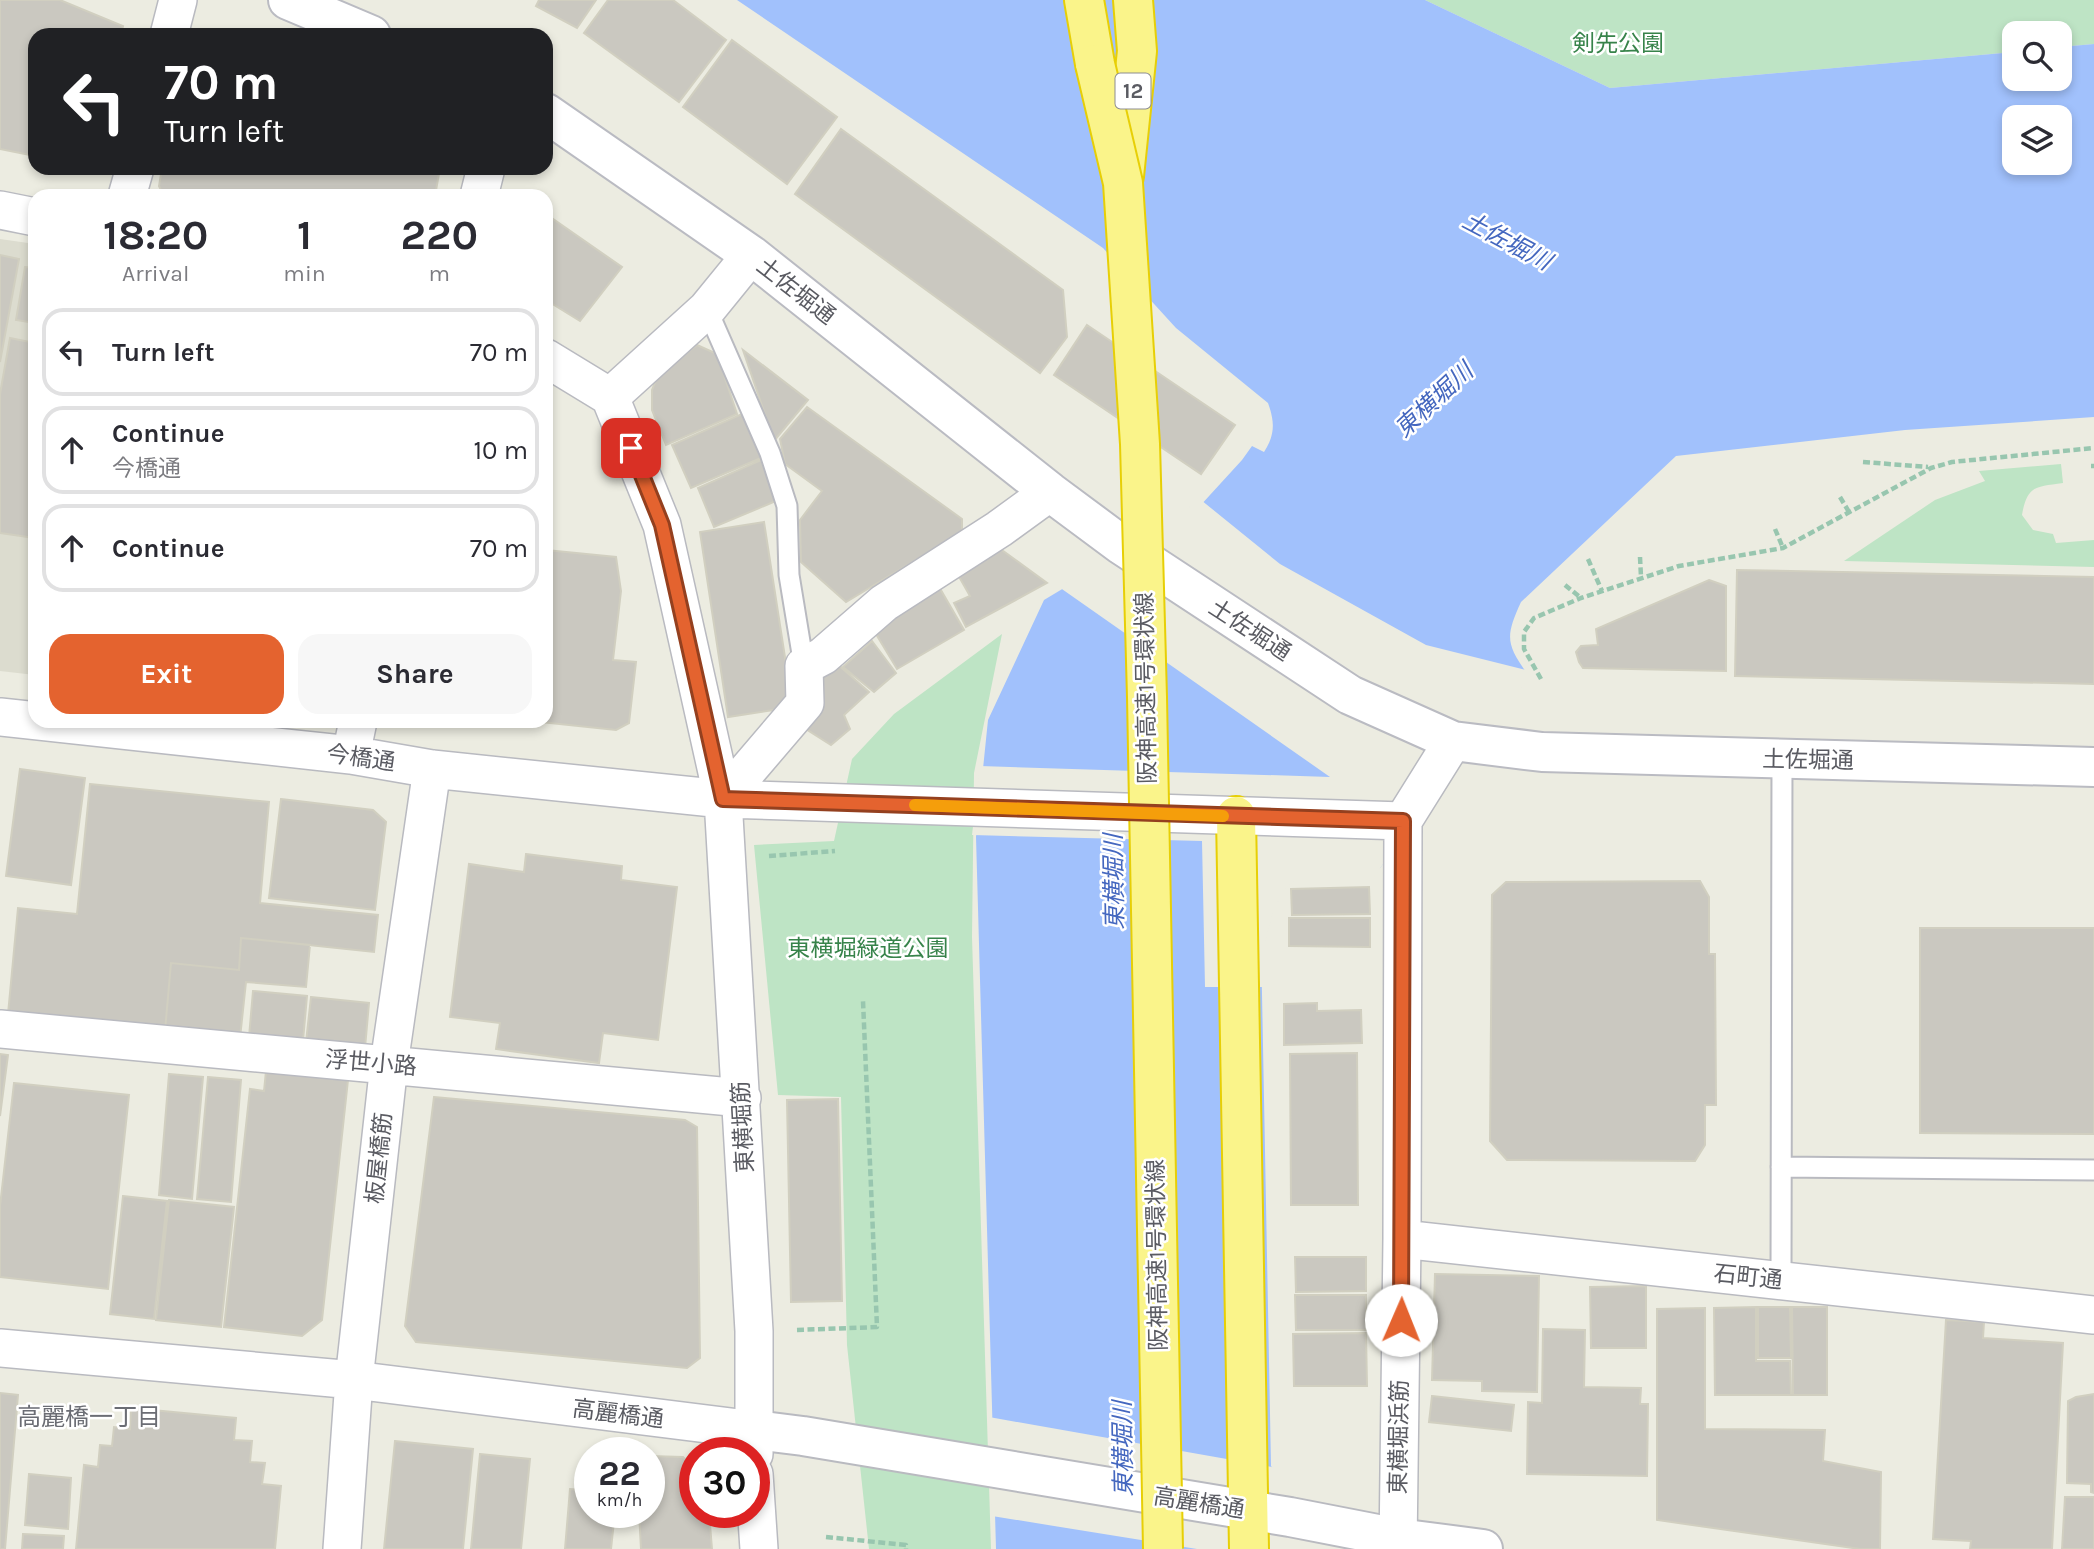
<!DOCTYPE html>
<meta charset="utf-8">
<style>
:root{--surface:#fff;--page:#f7f7f7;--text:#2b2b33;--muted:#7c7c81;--line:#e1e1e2;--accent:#e4632f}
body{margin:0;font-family:Karla,"Noto Sans JP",sans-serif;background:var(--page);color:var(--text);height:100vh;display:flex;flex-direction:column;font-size:26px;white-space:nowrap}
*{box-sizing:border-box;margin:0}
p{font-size:23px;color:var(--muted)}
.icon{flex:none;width:38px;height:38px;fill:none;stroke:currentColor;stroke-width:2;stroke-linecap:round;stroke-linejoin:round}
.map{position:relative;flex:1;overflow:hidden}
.sheet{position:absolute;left:28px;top:189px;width:525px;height:539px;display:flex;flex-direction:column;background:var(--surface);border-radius:21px;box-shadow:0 4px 10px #0003}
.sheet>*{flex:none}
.banner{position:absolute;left:28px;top:28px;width:525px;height:147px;border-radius:21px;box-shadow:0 4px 10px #0003;background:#202124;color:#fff;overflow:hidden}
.tools{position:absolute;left:2002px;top:21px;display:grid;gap:14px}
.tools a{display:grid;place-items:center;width:70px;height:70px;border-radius:14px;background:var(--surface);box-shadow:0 4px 10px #0003;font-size:35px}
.speed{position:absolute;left:574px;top:1437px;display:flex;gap:14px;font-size:35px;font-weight:700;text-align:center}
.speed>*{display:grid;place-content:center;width:91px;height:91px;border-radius:50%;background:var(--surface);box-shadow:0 4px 10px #0003;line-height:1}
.speed small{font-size:18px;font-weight:400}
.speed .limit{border:10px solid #d22;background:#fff;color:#111}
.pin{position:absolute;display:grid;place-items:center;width:60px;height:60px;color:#fff;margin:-30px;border-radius:14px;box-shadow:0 4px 10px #0006}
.me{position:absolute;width:77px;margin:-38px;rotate:1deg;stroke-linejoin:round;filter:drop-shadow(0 0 5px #0008)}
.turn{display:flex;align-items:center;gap:24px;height:147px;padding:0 21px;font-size:32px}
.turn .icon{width:91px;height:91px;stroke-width:2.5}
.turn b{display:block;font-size:49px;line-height:60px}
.eta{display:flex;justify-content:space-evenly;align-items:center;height:119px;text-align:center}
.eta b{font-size:42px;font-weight:700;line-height:49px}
.primary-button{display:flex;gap:14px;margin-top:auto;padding:14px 21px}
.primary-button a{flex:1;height:80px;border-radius:21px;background:var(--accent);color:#fff;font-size:28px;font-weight:700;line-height:80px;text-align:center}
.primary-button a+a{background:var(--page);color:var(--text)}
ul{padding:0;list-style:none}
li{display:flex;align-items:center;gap:21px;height:88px;margin:0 14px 10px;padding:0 7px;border:4px solid var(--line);border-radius:21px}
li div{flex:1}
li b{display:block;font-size:26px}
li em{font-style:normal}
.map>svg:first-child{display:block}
.education{fill:#dcdccf}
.green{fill:#bee4c5}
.water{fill:#a1c1fc;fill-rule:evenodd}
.pier{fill:#ecece1}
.building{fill:#cac8c0;stroke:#d1cfc0;stroke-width:2}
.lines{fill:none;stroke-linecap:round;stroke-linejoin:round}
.service-casing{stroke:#b9bac0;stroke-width:23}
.minor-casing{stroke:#b9bac0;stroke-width:40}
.tertiary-casing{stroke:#b9bac0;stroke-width:42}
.secondary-casing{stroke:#babbc2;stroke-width:42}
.motorway-casing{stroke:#e7cf06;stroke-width:42}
.path{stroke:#98c6af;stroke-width:4.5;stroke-dasharray:7 3.5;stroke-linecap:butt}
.service{stroke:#fff;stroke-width:19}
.minor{stroke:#fff;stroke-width:37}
.tertiary{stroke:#fff;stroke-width:38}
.secondary{stroke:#fff;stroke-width:38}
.motorway{stroke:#faf48a;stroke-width:38}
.motorway-bridge-casing{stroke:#e7cf06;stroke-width:42;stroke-linecap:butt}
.motorway-bridge{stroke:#faf48a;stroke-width:38}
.route-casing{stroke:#94401f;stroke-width:18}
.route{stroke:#e4632f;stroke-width:12}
.slow{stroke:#f59e0b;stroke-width:12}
.labels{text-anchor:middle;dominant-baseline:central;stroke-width:5;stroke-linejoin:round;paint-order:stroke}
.shield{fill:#fff;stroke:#8c8c91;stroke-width:2}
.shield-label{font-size:21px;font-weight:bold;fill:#5a5b62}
.park-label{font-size:23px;fill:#37834a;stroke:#fff}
.street-label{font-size:23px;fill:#5a5b62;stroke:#fff}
.water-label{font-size:24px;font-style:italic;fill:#4467bf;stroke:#fff}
.neighbourhood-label{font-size:24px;fill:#6b6d74;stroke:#fff}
</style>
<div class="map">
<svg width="2094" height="1549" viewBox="0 0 2094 1549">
<rect width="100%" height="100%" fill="#ecece1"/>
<path class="education" d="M 0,239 L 35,244 L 35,675 L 0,671 Z"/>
<path class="green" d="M 1425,0 L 2094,0 L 2094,44 L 2060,47 L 2060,33 L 2014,33 L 2014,52 L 1610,88 Z
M 2061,464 L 2063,483 C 2036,487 2027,485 2022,515 L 2033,530 L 2053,534 L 2056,543 L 2094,540 L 2094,567 L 1844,561 L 1935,500 L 1985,481 L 1979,471 Z
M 1002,634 L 974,773 L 972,937 L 991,1549 L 869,1549 L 847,1345 L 841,1097 L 778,1095 L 754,845 L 834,841 L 852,759 L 894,714 Z"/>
<path class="water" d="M 737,0 L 1425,0 L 1610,88 L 2014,52 L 2014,79 L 2060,79 L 2060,47 L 2094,44 L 2094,417 L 1905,430 L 1676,456 L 1521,602 C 1505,637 1506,644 1528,675 L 1380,868 L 1296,876 L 1279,891 L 1261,941 L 1271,1466 L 1285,1486 L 1285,1549 L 996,1549 L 976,837 L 988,720 L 1044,600 L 1199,507 L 1242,460 L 1252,446 L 1264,452 C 1275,435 1275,422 1268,403 L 1176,328 L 1103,248 ZM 2014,117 L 2060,117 L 2060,163 L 2014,163 Z"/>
<path class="pier" d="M 1201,500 L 1280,564 L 1426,645 L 1530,671 L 1531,675 L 1424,816 L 1419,816 L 1372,879 L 1296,879 L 1283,891 L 1273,912 L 1265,942 L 1265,987 L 1205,987 L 1202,841 L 972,835 L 980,766 L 1330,777 L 1059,587 Z
M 989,1417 L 1277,1468 L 1289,1486 L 1288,1549 L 1197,1549 L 992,1516 Z"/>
<path class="building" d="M 0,0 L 60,0 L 123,26 L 121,35 L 35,35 L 35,156 L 0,149 Z
M 539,0 L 596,0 L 577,28 L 536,6 Z
M 608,0 L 673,0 L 726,40 L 679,102 L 584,33 Z
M 732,40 L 837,117 L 787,184 L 683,107 Z
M 841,129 L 1063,290 L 1067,337 L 1040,373 L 795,194 Z
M 162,168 L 440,168 L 435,196 L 164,196 L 159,186 Z
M 546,214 L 622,267 L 580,321 L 546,300 Z
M 0,255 L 19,259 L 0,362 Z
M 25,267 L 35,268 L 35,323 L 16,320 Z
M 1087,325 L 1235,425 L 1201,474 L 1054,375 Z
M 10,338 L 35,343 L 35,538 L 0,533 L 0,394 Z
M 697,345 L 717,354 L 737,414 L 666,445 L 652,410 L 652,390 L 658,375 Z
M 743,350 L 808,400 L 774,441 Z
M 807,407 L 962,519 L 962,532 L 846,602 L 801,562 L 800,520 L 822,491 L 785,464 L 780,439 Z
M 742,414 L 761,458 L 691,488 L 672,445 Z
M 761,460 L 776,501 L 714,527 L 698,488 Z
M 764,522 L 791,696 L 780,709 L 728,717 L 700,532 Z
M 995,545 L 1047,583 L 966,627 L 954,603 L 970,596 L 954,568 Z
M 546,550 L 616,557 L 621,591 L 613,660 L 636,662 L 629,723 L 616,730 L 531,721 L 546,721 Z
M 1737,570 L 2094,577 L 2094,684 L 1735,676 Z
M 1709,580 L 1726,586 L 1726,671 L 1583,668 L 1579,662 L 1576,652 L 1581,646 L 1598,645 L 1596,629 Z
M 938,585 L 964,630 L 897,669 L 870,624 Z
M 872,641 L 896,673 L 874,692 L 843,667 Z
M 835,662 L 869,692 L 844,715 L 850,729 L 831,745 L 806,729 L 823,691 L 817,683 Z
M 20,769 L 85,778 L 71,885 L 6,876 Z
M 90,784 L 269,802 L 260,903 L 378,915 L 374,952 L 241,938 L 239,970 L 171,963 L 165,1031 L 8,1014 L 18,908 L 77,914 Z
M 281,799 L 373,810 L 386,822 L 375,910 L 269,898 Z
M 526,854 L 622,866 L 621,880 L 677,887 L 658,1040 L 603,1033 L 599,1063 L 496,1049 L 500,1023 L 450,1017 L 469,864 L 524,872 Z
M 1700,881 L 1709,897 L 1709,954 L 1715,954 L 1716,1105 L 1705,1105 L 1705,1145 L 1695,1161 L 1507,1160 L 1490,1141 L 1492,895 L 1506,882 Z
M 1369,887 L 1370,914 L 1292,915 L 1291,889 Z
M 1289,918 L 1370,918 L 1370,947 L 1289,946 Z
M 1920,928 L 2094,928 L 2094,1134 L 1920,1133 Z
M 241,938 L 310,945 L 306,987 L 246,982 L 240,1038 L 165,1031 L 171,963 L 239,970 Z
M 253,991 L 307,996 L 303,1041 L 249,1037 Z
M 311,997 L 369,1003 L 365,1048 L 306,1042 Z
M 1317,1003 L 1317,1011 L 1361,1010 L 1362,1043 L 1284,1045 L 1284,1004 Z
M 1357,1053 L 1358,1205 L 1291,1205 L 1290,1054 Z
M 0,1054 L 8,1055 L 0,1116 Z
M 266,1071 L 348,1080 L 322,1320 L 302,1336 L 224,1327 L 250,1089 L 264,1091 Z
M 169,1074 L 203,1077 L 192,1199 L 159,1195 Z
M 208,1077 L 241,1080 L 231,1202 L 197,1199 Z
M 14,1083 L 129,1095 L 108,1289 L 0,1277 L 0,1206 Z
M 434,1097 L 685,1120 L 697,1127 L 700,1358 L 687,1368 L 416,1342 L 405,1326 Z
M 838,1099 L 842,1301 L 791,1302 L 787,1100 Z
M 123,1196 L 167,1201 L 154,1319 L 110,1314 Z
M 169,1200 L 234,1207 L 221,1327 L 156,1320 Z
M 1295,1257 L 1366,1257 L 1366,1291 L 1296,1292 Z
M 1435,1274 L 1539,1276 L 1537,1392 L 1482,1391 L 1482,1381 L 1432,1380 Z
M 1646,1286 L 1646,1348 L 1591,1348 L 1590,1287 Z
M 1295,1295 L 1366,1295 L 1366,1330 L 1296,1330 Z
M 1756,1307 L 1756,1361 L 1790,1361 L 1791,1395 L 1715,1395 L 1714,1308 Z
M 1758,1307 L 1790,1307 L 1791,1358 L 1758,1358 Z
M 1792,1307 L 1827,1307 L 1827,1395 L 1793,1395 Z
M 1705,1308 L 1705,1429 L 1825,1430 L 1823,1461 L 1881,1472 L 1880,1549 L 1860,1549 L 1657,1520 L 1657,1309 Z
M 1946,1320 L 1984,1322 L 1983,1338 L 2063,1343 L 2052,1549 L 1970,1549 L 1971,1541 L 1933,1539 Z
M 1543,1329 L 1585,1330 L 1584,1387 L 1641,1388 L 1640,1404 L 1648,1404 L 1647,1476 L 1527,1474 L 1528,1402 L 1542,1403 Z
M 1366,1333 L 1367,1386 L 1294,1386 L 1293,1334 Z
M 0,1393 L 18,1395 L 5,1549 L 0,1549 Z
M 2094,1394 L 2094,1493 L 2091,1492 L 2091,1484 L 2067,1483 L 2068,1401 L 2076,1397 Z
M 1432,1396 L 1514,1405 L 1511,1431 L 1429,1422 Z
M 131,1408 L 236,1418 L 234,1440 L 252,1441 L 250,1462 L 265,1463 L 262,1484 L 281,1486 L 275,1549 L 76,1549 L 84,1465 L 98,1467 L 100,1445 L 112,1446 L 114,1427 L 130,1429 Z
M 395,1441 L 473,1449 L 463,1549 L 384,1549 Z
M 480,1454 L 530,1459 L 521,1549 L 471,1549 Z
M 649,1456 L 683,1457 L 695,1469 L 695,1512 L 709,1512 L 712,1549 L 641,1549 L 639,1512 L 649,1512 Z
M 29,1474 L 71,1478 L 68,1529 L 25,1525 Z
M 570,1489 L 590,1491 L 590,1512 L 615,1512 L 611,1549 L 565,1549 Z
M 2065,1497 L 2094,1497 L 2094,1549 L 2062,1549 Z
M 23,1534 L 64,1536 L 63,1549 L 22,1549 Z"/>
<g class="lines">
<defs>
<path id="service" d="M 707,309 L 770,453 L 787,506 L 789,575 L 804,666
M 1781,1167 L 2094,1170
M 1781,1280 L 1782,760"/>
<path id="minor" d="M 169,35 L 178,0
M 127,196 L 135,168
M 479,196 L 486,168
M 0,210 L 35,217
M 546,358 L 610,397
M 610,397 L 662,525 L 723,799 L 754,1331 L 754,1454
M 610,397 L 707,309 L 751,255
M 0,717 L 351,755 L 432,769 L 723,799 L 1403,821
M 351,755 L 358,721
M 723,799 L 805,703 L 804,666 L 823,656 L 884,603 L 999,529 L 1050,492
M 1403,821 L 1453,741
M 0,1029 L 742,1098
M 1402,1239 L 2094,1315
M 0,1348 L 354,1380 L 755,1430
M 754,1474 L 759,1549
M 342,1549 L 354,1380 L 389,1064 L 432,769
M 1398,1549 L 1402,1239 L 1403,821"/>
<path id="tertiary" d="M 755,1430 L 803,1436 L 1290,1517 L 1398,1538 L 1483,1549"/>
<path id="secondary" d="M 288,0 L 371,35
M 546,113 L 751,255 L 1050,492 L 1120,544 L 1350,695 L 1453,741 L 1542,752 L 2094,767"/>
<path id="motorway" d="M 1084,0 L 1095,64
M 1124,176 L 1137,51 L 1133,0
M 1236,816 L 1249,1549"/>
</defs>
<use href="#service" class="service-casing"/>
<use href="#minor" class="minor-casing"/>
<use href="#tertiary" class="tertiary-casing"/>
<use href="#secondary" class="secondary-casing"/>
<use href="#motorway" class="motorway-casing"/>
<path class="path" d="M 1863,462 L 1928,467
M 2091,466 L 2094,466
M 1840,497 L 1849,512
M 1775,529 L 1783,548
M 1640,557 L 1641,577
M 1588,559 L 1602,591
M 1565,585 L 1581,598
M 1541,679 L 1524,649 L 1524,632 L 1534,618 L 1581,598 L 1679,566 L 1783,548 L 1931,468 L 1952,462 L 2094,448
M 769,856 L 835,851
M 797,1330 L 877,1327 L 863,1001
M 826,1537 L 906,1545 L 906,1549"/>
<use href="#service" class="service"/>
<use href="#minor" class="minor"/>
<use href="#tertiary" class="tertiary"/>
<use href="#secondary" class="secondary"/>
<use href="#motorway" class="motorway"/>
<defs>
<path id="motorway-bridge" d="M 1095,64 L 1123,183 L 1140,444 L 1147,697 L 1163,1549"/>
</defs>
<use href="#motorway-bridge" class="motorway-bridge-casing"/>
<use href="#motorway-bridge" class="motorway-bridge"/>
</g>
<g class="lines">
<defs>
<path id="route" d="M 631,448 L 662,525 L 723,799 L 1403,821 L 1401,1320"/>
</defs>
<use href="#route" class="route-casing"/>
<use href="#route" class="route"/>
<path class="slow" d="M 915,805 L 1223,816"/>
</g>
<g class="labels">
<rect class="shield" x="1115.5" y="73.5" width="35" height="35" rx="5"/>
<g class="shield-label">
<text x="1133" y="91">12</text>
</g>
<g class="park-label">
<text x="1618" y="43">剣先公園</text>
<text x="868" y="948">東横堀緑道公園</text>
</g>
<g class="street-label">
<text transform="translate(796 291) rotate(38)">土佐堀通</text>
<text transform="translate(1250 630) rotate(33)">土佐堀通</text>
<text transform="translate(1146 688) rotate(-91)">阪神高速1号環状線</text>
<text transform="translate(361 758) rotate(8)">今橋通</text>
<text transform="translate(1808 760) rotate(1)">土佐堀通</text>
<text transform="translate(371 1063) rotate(5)">浮世小路</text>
<text transform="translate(743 1127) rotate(-93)">東横堀筋</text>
<text transform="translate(379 1158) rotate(-84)">板屋橋筋</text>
<text transform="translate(1157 1255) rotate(-91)">阪神高速1号環状線</text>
<text transform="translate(1748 1277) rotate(6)">石町通</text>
<text transform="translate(618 1414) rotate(7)">高麗橋通</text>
<text transform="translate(1399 1437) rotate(-89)">東横堀浜筋</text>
<text transform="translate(1199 1503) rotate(9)">高麗橋通</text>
</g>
<g class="water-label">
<text transform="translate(1507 241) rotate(28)">土佐堀川</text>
<text transform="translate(1434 400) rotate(-43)">東横堀川</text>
<text transform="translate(1114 882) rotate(-91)">東横堀川</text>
<text transform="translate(1123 1449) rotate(-91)">東横堀川</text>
</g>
<g class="neighbourhood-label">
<text x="89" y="1417">高麗橋一丁目</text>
</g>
</g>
</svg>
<div class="tools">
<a><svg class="icon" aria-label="search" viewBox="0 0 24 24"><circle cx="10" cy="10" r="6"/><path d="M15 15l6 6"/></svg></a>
<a><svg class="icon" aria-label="layers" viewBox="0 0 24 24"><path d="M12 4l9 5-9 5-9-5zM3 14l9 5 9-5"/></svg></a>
</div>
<div class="speed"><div>22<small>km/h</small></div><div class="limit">30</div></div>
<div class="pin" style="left:631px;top:448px;background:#d93025"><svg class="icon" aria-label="arrive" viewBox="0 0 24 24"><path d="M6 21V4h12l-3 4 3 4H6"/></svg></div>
<svg class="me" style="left:1401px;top:1320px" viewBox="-20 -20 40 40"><circle r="19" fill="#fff"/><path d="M0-13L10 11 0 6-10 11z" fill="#e4632f"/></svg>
<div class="banner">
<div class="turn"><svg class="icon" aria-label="left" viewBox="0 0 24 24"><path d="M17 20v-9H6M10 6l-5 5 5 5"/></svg><div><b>70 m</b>Turn left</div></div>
</div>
<section class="sheet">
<div class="eta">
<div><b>18:20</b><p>Arrival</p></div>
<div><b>1</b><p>min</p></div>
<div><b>220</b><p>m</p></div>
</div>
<ul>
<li><svg class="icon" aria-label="left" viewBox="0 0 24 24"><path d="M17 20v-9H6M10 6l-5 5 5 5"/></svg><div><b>Turn left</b></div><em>70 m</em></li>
<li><svg class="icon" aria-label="ahead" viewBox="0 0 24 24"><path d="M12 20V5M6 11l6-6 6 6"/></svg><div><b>Continue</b><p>今橋通</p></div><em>10 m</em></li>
<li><svg class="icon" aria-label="ahead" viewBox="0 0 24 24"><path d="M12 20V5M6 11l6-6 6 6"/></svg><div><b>Continue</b></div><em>70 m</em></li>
</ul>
<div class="primary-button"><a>Exit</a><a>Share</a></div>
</section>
</div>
